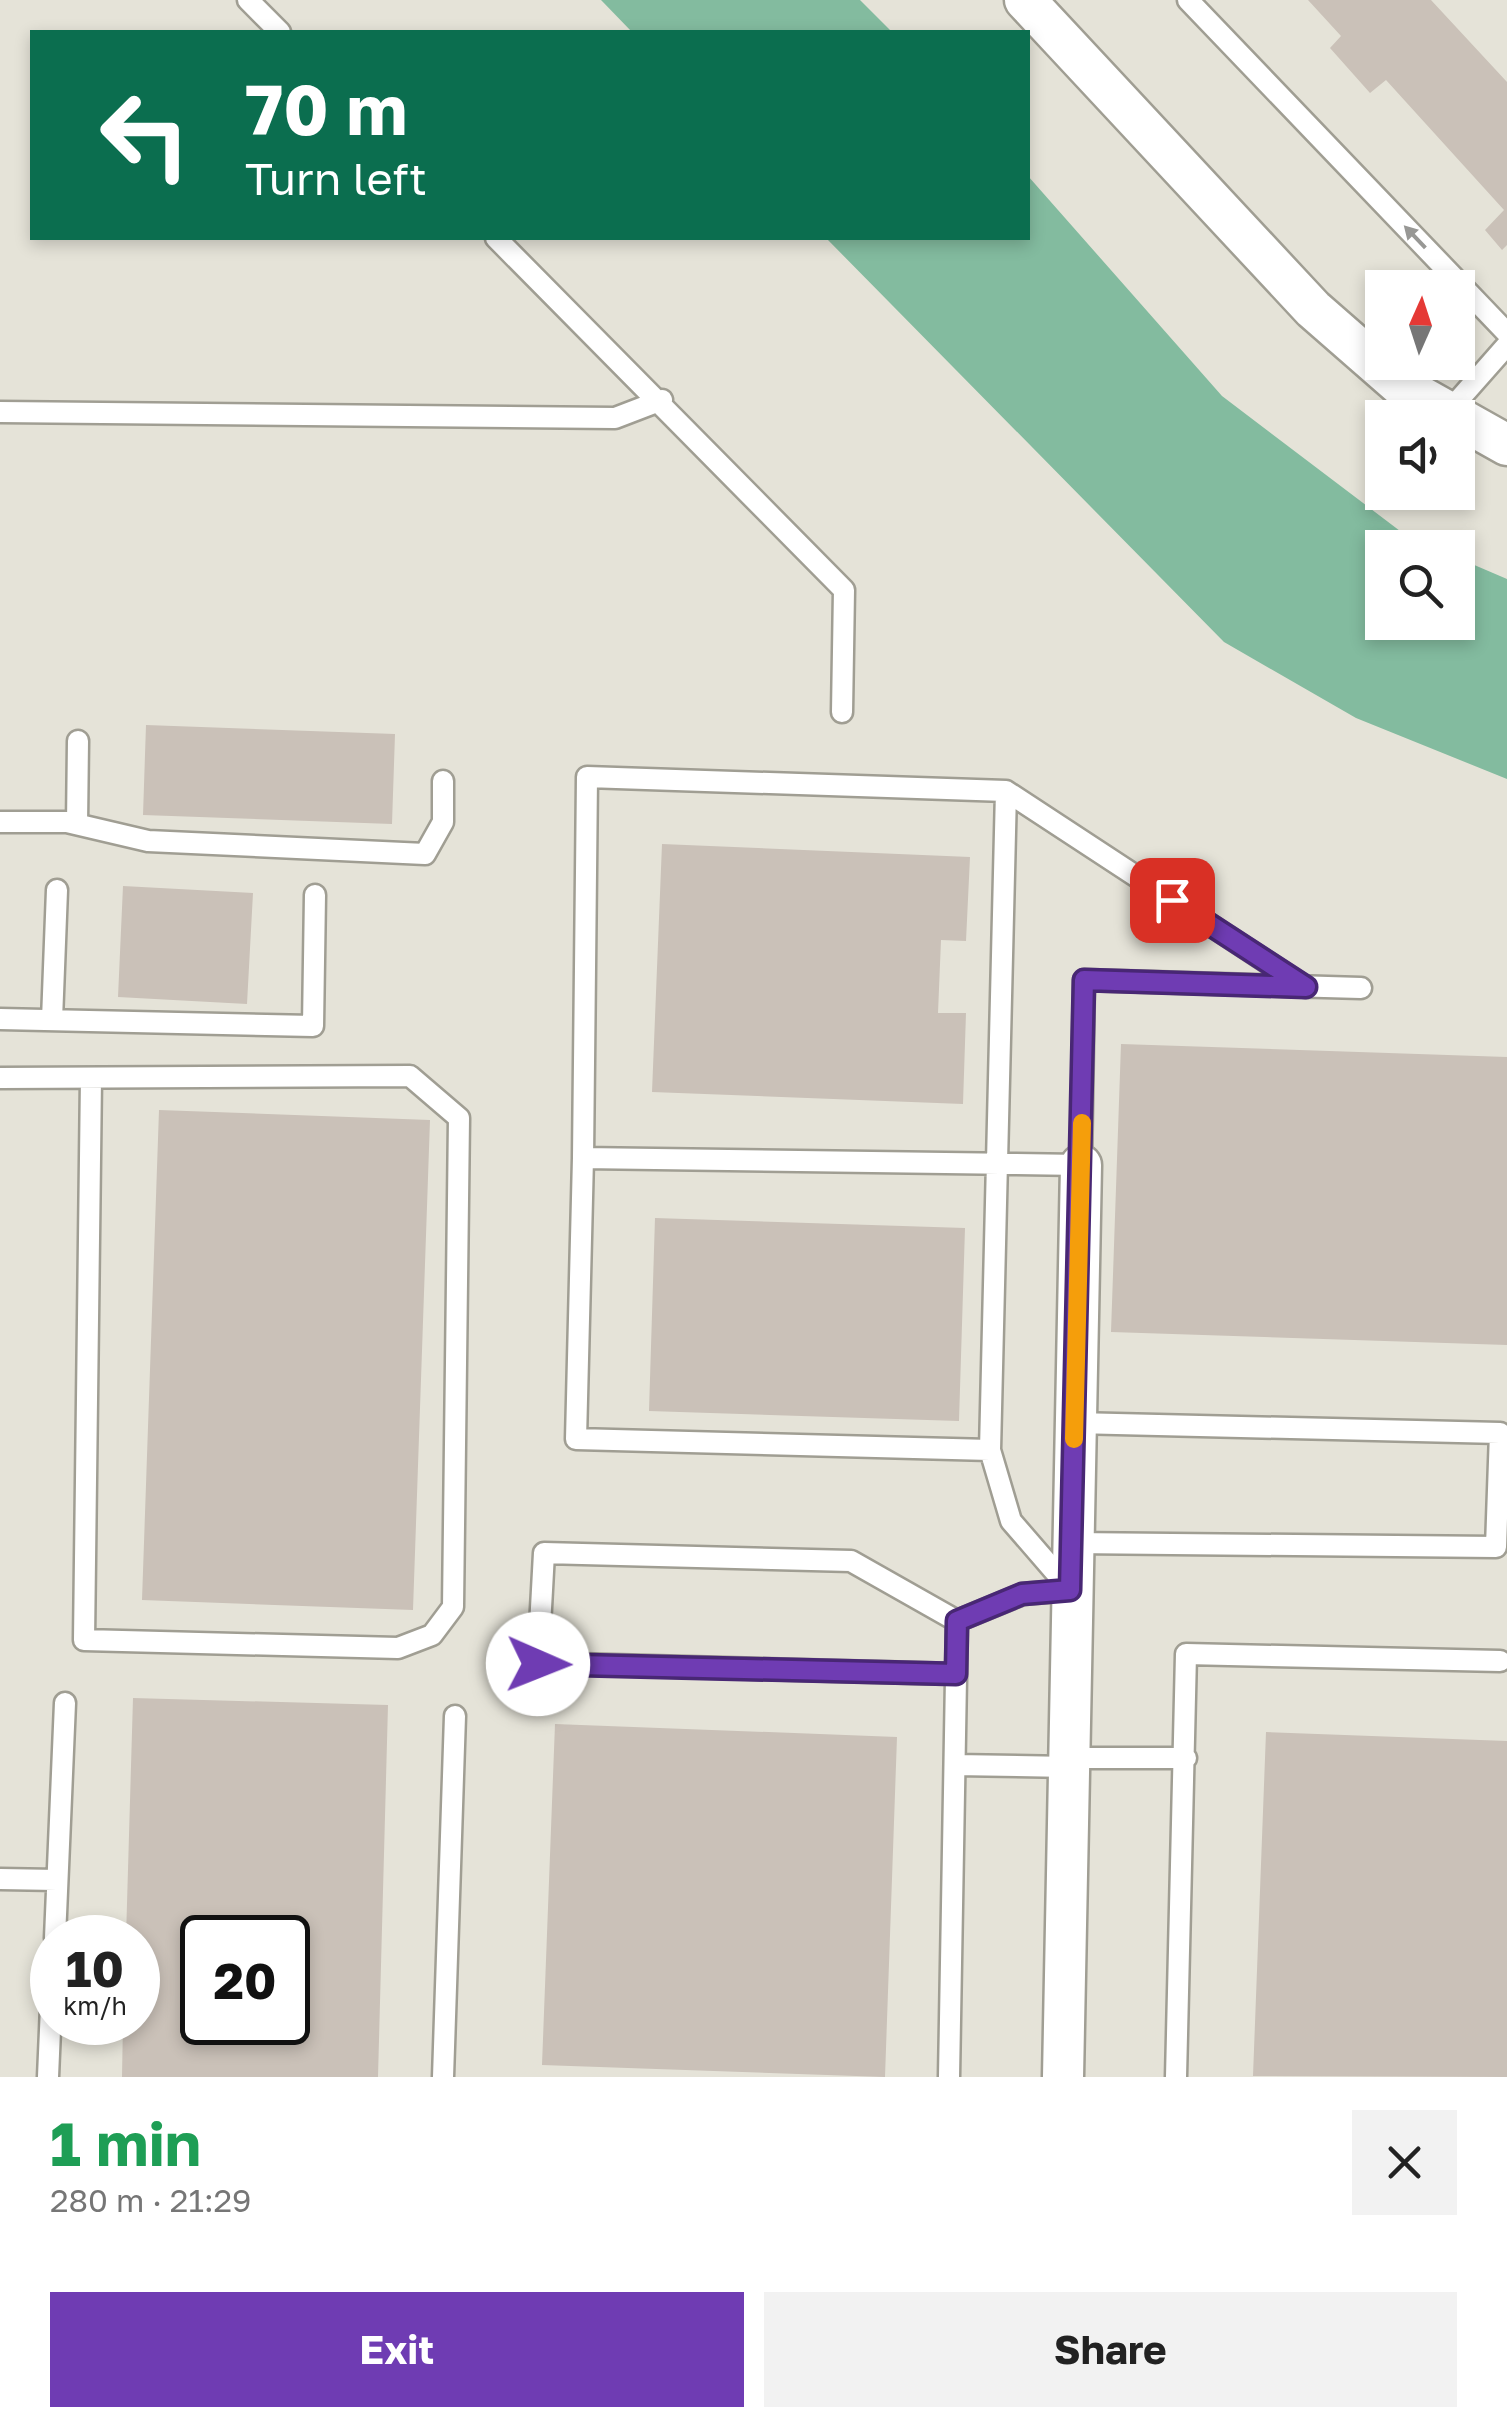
<!DOCTYPE html>
<meta charset="utf-8">
<style>
:root{--surface:#fff;--page:#f2f2f2;--text:#222;--muted:#767676;--accent:#6f3cb3}
body{margin:0;font-family:"Golos Text",sans-serif;background:var(--page);color:var(--text);height:100vh;display:flex;flex-direction:column;font-size:38px;white-space:nowrap}
*{box-sizing:border-box;margin:0}
p{font-size:32px;color:var(--muted)}
.icon{flex:none;width:55px;height:55px;fill:none;stroke:currentColor;stroke-width:2;stroke-linecap:round;stroke-linejoin:round}
.map{position:relative;height:2077px;overflow:hidden}
.sheet{display:flex;flex-direction:column;background:var(--surface);flex:1}
.sheet>*{flex:none}
.banner{position:absolute;left:30px;top:30px;width:1000px;height:210px;border-radius:0px;box-shadow:0 5px 15px #0003;background:#0b6e4f;color:#fff;overflow:hidden}
.needle{width:65px;rotate:3deg}
.tools{position:absolute;left:1365px;top:270px;display:grid;gap:20px}
.tools a{display:grid;place-items:center;width:110px;height:110px;border-radius:0px;background:var(--surface);box-shadow:0 5px 15px #0003;font-size:50px}
.speed{position:absolute;left:30px;top:1915px;display:flex;gap:20px;font-size:50px;font-weight:700;text-align:center}
.speed>*{display:grid;place-content:center;width:130px;height:130px;border-radius:50%;background:var(--surface);box-shadow:0 5px 15px #0003;line-height:1}
.speed small{font-size:25px;font-weight:400}
.speed .limit{border:5px solid #111;border-radius:15px;background:#fff;color:#111}
.pin{position:absolute;display:grid;place-items:center;width:85px;height:85px;color:#fff;margin:-42px;border-radius:20px;box-shadow:0 5px 15px #0006}
.me{position:absolute;width:110px;margin:-55px;rotate:91deg;stroke-linejoin:round;filter:drop-shadow(0 0 8px #0008)}
.turn{display:flex;align-items:center;gap:35px;height:210px;padding:0 50px;font-size:45px}
.turn .icon{width:130px;height:130px;stroke-width:2.5}
.turn b{display:block;font-size:70px;line-height:85px}
.round{display:grid;place-items:center;flex:none;width:105px;height:105px;border-radius:0px;background:var(--page)}
.head{display:flex;align-items:center;justify-content:space-between;height:170px;padding:0 50px}
h1{font-size:60px;font-weight:700;line-height:75px;color:#1e9e55}
.primary-button{display:flex;gap:20px;margin-top:auto;padding:20px 50px}
.primary-button a{flex:1;height:115px;border-radius:0px;background:var(--accent);color:#fff;font-size:40px;font-weight:700;line-height:115px;text-align:center}
.primary-button a+a{background:var(--page);color:var(--text)}
.map>svg:first-child{display:block}
.water{fill:#83bb9f}
.building{fill:#cac1b8;fill-rule:evenodd}
.lines{fill:none;stroke-linecap:round;stroke-linejoin:round}
.service-casing{stroke:#a09e93;stroke-width:25}
.minor-casing{stroke:#a09e93;stroke-width:45}
.service{stroke:#fff;stroke-width:20}
.minor{stroke:#fff;stroke-width:40}
.oneway{fill:#989895}
.route-casing{stroke:#482774;stroke-width:25}
.route{stroke:#6f3cb3;stroke-width:18}
.slow{stroke:#f59e0b;stroke-width:18}
</style>
<div class="map">
<svg width="1507" height="2077" viewBox="0 0 1507 2077">
<rect width="100%" height="100%" fill="#e5e3d8"/>
<path class="water" d="M 601,0 L 860,0 L 892,32 L 632,32 Z
M 1028,176 L 1222,396 L 1404,534 L 1434,547 L 1382,548 L 1382,622 L 1458,622 L 1458,558 L 1507,579 L 1507,779 L 1356,718 L 1224,642 L 826,238 L 1028,238 Z"/>
<path class="building" d="M 1308,0 L 1431,0 L 1507,82 L 1507,245 L 1502,250 L 1485,230 L 1504,210 L 1386,80 L 1370,93 L 1330,48 L 1341,36 Z
M 146,725 L 395,734 L 392,824 L 143,815 Z
M 662,844 L 970,857 L 966,941 L 941,940 L 938,1013 L 966,1013 L 963,1104 L 652,1092 Z
M 123,886 L 253,893 L 247,1004 L 118,997 Z
M 1121,1044 L 1507,1057 L 1507,1345 L 1111,1332 Z
M 159,1110 L 430,1120 L 413,1610 L 142,1600 Z
M 655,1218 L 965,1228 L 959,1421 L 649,1411 Z
M 133,1698 L 388,1705 L 378,2077 L 122,2077 L 123,2022 L 138,2022 L 138,1938 L 126,1938 ZM 202,1938 L 288,1938 L 288,2022 L 202,2022 Z
M 555,1724 L 897,1737 L 885,2077 L 542,2065 Z
M 1266,1732 L 1507,1741 L 1507,2077 L 1253,2076 Z"/>
<g class="lines">
<defs>
<path id="service" d="M 248,0 L 280,32
M 1188,0 L 1507,333
M 496,238 L 844,590 L 842,712
M 0,412 L 615,418 L 662,400
M 1448,412 L 1507,345
M 1006,791 L 1305,987
M 0,822 L 67,822 L 148,841 L 425,854 L 443,822 L 443,781
M 77,824 L 78,741
M 0,1019 L 313,1026 L 315,895
M 52,1020 L 57,890
M 0,1078 L 410,1076 L 459,1118 L 453,1607 L 432,1635 L 398,1648 L 84,1640 L 91,1078
M 583,1158 L 587,777 L 1006,791 L 990,1450 L 576,1439 L 583,1158 L 1081,1165 L 1084,980 L 1361,988
M 990,1450 L 1011,1521 L 1069,1588
M 1072,1543 L 1496,1547 L 1500,1433 L 1075,1423
M 957,1621 L 1023,1594 L 1070,1590
M 956,1674 L 538,1663 L 544,1553 L 851,1561 L 957,1621
M 1070,1758 L 1186,1758
M 955,1765 L 1070,1767
M 0,1879 L 57,1880
M 55,1938 L 65,1703
M 48,2077 L 52,1983
M 443,2077 L 455,1716
M 949,2077 L 957,1621
M 1176,2077 L 1186,1654 L 1500,1661"/>
<path id="minor" d="M 1025,0 L 1313,309 L 1400,385 L 1507,445
M 1063,2077 L 1081,1165"/>
</defs>
<use href="#service" class="service-casing"/>
<use href="#minor" class="minor-casing"/>
<use href="#service" class="service"/>
<use href="#minor" class="minor"/>
</g>
<defs><path id="oneway-solid" d="M-6-.8H1V-3.2L6.5 0L1 3.2V.8H-6Z" transform="scale(2.5)"/></defs>
<use class="oneway" href="#oneway-solid" transform="translate(1415 237) rotate(-134)"/>
<g class="lines">
<defs>
<path id="route" d="M 538,1664 L 956,1674 L 957,1621 L 1022,1594 L 1070,1590 L 1084,980 L 1306,987 L 1172,900"/>
</defs>
<use href="#route" class="route-casing"/>
<use href="#route" class="route"/>
<path class="slow" d="M 1074,1439 L 1082,1123"/>
</g>
</svg>
<div class="tools">
<a><svg class="needle" viewBox="-14 -14 28 28"><path d="M0-13l5 13h-10z" fill="#e53935"/><path d="M0 13l5-13h-10z" fill="#767676"/></svg></a>
<a><svg class="icon" aria-label="sound" viewBox="0 0 24 24"><path d="M4 9h4l5-4v14l-5-4H4zM17 9q2 3 0 6"/></svg></a>
<a><svg class="icon" aria-label="search" viewBox="0 0 24 24"><circle cx="10" cy="10" r="6"/><path d="M15 15l6 6"/></svg></a>
</div>
<div class="speed"><div>10<small>km/h</small></div><div class="limit">20</div></div>
<div class="pin" style="left:1172px;top:900px;background:#d93025"><svg class="icon" aria-label="arrive" viewBox="0 0 24 24"><path d="M6 21V4h12l-3 4 3 4H6"/></svg></div>
<svg class="me" style="left:538px;top:1664px" viewBox="-20 -20 40 40"><circle r="19" fill="#fff"/><path d="M0-13L10 11 0 6-10 11z" fill="#6f3cb3"/></svg>
<div class="banner">
<div class="turn"><svg class="icon" aria-label="left" viewBox="0 0 24 24"><path d="M17 20v-9H6M10 6l-5 5 5 5"/></svg><div><b>70 m</b>Turn left</div></div>
</div>
</div>
<section class="sheet">
<div class="head"><div><h1>1 min</h1><p>280 m · 21:29</p></div><a class="round"><svg class="icon" aria-label="close" viewBox="0 0 24 24"><path d="M6 6l12 12M18 6L6 18"/></svg></a></div>
<div class="primary-button"><a>Exit</a><a>Share</a></div>
</section>
